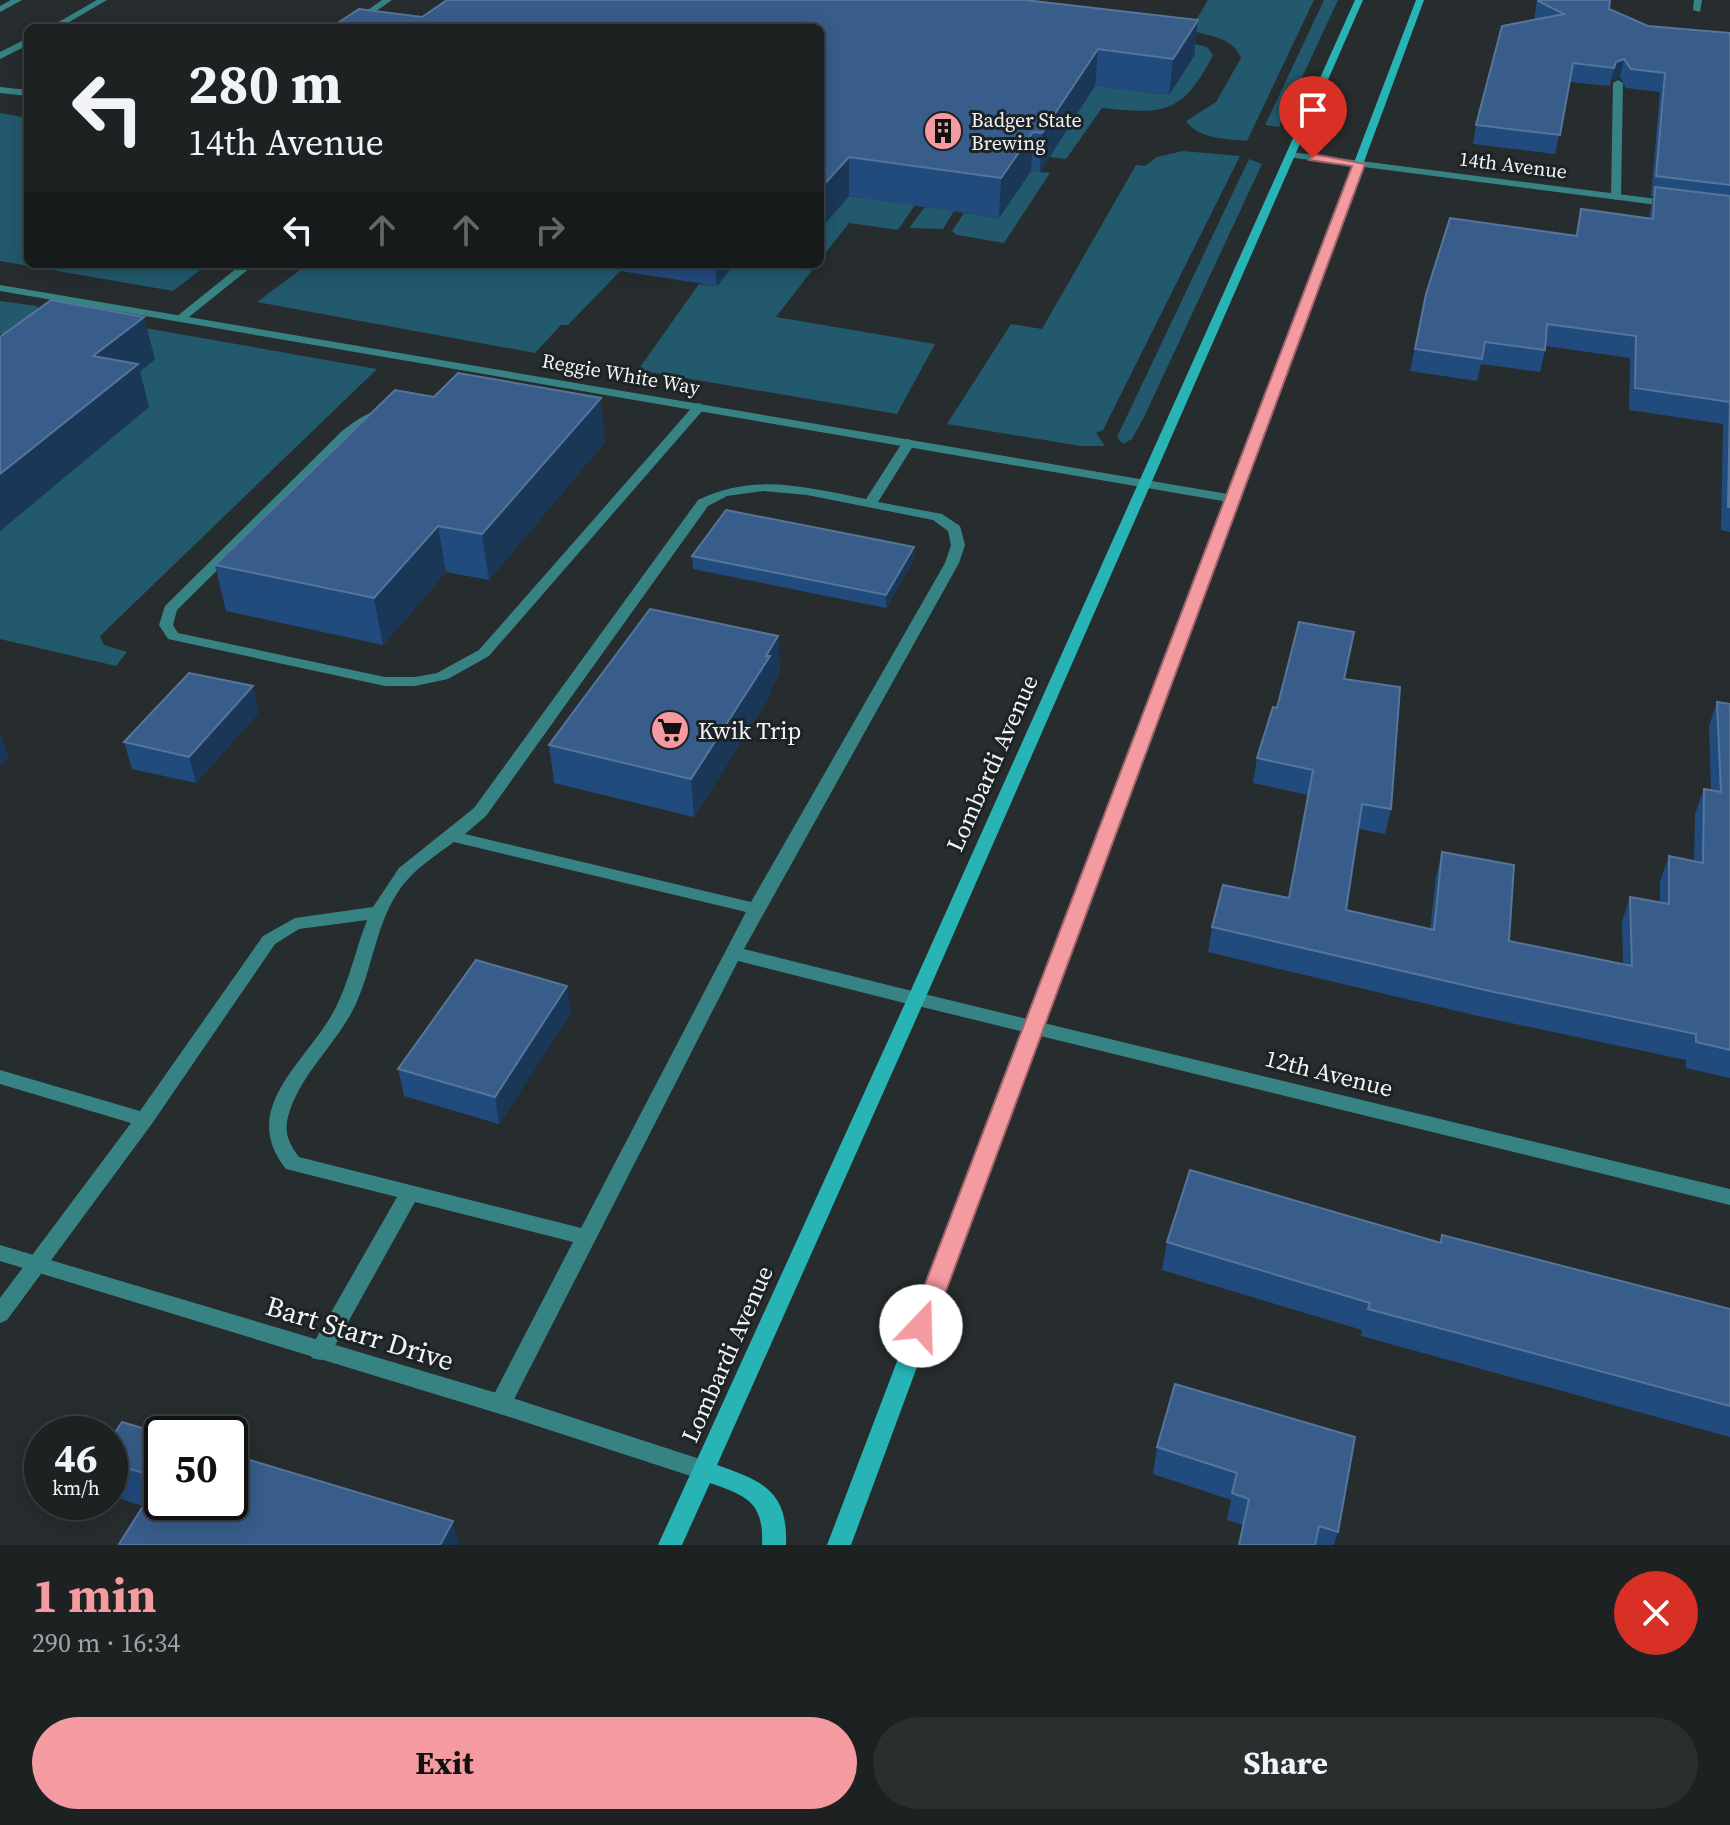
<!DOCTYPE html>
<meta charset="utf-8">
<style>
:root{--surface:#1d2122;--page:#2a2e2f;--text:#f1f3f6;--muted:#a0a3a5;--line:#3b3e40;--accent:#f49aa1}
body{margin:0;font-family:"Source Serif 4",serif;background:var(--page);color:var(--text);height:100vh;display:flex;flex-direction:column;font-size:30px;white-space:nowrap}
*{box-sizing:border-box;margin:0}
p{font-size:26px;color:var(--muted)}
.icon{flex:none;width:44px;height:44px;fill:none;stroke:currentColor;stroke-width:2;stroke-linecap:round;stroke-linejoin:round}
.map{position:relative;height:1545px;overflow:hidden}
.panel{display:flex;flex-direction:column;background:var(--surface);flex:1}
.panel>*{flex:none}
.hud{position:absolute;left:24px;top:24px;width:800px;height:244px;border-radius:12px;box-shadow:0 4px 20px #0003,0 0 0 2px var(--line);background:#1d2122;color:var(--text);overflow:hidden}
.speed{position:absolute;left:24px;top:1416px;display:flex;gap:16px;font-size:40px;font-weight:700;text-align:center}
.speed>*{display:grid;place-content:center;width:104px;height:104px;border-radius:50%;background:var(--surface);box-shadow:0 4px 20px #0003,0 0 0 2px var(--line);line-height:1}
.speed small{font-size:20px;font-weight:400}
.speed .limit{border:4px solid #111;border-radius:12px;background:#fff;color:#111}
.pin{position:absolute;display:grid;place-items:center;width:68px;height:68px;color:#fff;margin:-82px -34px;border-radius:50% 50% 50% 0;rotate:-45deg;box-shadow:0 0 8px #0007}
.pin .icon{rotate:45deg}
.me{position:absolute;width:88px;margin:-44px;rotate:21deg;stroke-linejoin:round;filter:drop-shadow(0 0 6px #0008)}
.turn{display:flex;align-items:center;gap:28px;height:168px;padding:0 32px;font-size:36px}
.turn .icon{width:104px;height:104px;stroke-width:2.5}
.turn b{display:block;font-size:56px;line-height:68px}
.lanes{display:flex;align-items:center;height:76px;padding:0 32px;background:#0003;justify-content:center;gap:40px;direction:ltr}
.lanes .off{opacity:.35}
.round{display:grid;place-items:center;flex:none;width:84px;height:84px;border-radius:42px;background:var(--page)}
.head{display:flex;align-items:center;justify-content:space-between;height:136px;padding:0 32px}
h1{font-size:48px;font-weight:700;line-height:60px;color:var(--accent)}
.primary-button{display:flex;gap:16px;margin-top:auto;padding:16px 32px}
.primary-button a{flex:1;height:92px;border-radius:48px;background:var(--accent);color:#111;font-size:32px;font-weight:700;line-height:92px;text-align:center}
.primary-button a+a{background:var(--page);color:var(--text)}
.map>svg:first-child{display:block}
.green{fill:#22596d}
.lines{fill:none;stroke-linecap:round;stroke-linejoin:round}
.lane{fill:#378282;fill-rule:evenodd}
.street{fill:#378282;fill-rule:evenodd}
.secondary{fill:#28b3b4;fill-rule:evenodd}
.wall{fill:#224b7d}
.shaded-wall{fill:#1a3758}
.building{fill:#385d8a;stroke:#55759b;stroke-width:2}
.route{fill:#f49aa1;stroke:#9f6469;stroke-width:2}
.labels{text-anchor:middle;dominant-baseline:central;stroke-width:6;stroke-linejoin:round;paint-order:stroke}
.far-poi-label{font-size:20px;fill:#f1f4f6;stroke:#1d2224;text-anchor:start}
.far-street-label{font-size:20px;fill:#f1f4f6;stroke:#1d2224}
.poi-label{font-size:24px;fill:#f1f4f6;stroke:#1d2224;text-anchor:start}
.street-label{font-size:24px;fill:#f1f4f6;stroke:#1d2224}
.near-street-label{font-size:28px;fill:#f1f4f6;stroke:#1d2224}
</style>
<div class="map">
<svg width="1730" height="1545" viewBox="0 0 1730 1545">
<rect width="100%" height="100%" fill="#272c2e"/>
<path class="green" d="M 1208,0 L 1314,0 L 1247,141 C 1224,138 1200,140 1186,121 L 1216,102 L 1241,58 C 1232,36 1210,37 1190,30 Z
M 1324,0 L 1338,0 L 1279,127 L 1265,125 Z
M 1184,41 L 1207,47 L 1213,55 C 1183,113 1166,115 1102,108 L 1066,159 L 1050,157 L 1081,84 L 1169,95 L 1195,54 Z
M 0,113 L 28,118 L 28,264 L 208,264 L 173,291 L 0,261 Z
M 1183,151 L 1240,156 L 1103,430 L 1096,433 L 1105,446 L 1081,446 L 947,424 L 1011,324 L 1042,329 L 1136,165 L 1145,166 L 1157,157 Z
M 1249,159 L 1262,164 L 1144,417 L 1132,439 L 1123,444 L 1117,437 Z
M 1031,171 L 1050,173 L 1004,243 L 957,235 L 952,231 L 964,213 L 999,218 Z
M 849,196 L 915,205 L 898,230 L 849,223 L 820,260 L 820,229 Z
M 925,207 L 954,211 L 943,229 L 909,228 Z
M 308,264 L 627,264 L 568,325 L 561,325 L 535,353 L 257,302 Z
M 734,264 L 817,264 L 776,317 L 935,344 L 897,414 L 638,370 L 699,284 L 717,286 Z
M 0,301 L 37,306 L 41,311 L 10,335 L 0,334 Z
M 111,322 L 377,369 L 100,636 L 104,645 L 127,652 L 116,666 L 0,639 L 0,531 L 105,399 L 154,360 Z"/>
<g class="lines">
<path class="lane" d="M 97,0 L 107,0 L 59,28 L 48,28 Z
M 382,0 L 392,0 L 352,28 L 342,28 Z
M 28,38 L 28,45 L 0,59 L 0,52 Z
M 1618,80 L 1623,83 L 1621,197 L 1616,200 L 1611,197 L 1613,83 Z
M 0,87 L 28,90 L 28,96 L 0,93 Z
M 242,264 L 255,264 L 184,321 L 176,321 L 176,317 Z
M 699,403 L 705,407 L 703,410 L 489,656 L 448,679 L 415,686 L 385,686 L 168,639 L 159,625 L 165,606 L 342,431 C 355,421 370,409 386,410 L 386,416 L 365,425 L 352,437 L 177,610 L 173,625 L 178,633 L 385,677 L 415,677 L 437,673 L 479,650 L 695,404 Z
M 909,439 L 915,443 L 878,502 L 942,514 L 960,526 L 965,545 L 959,563 L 744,949 L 916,992 L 922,994 L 925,999 L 922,1004 L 916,1006 L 738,961 L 508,1411 L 500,1414 L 492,1411 L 489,1404 L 573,1242 L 415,1202 L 328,1358 L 320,1360 L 312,1358 L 309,1351 L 397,1197 L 286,1169 C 236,1107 310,1060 336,1007 C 350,979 356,948 367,920 L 299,929 L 275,944 L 151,1125 L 7,1320 L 0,1323 L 0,1298 L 131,1123 L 0,1084 L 0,1070 L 140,1111 L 263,936 L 295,918 L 373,907 L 399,868 L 474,808 L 698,500 C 754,472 808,488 866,499 L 904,440 ZM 763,491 L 807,495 L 933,520 L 948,531 L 951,545 L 945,563 L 751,902 L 465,834 L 486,816 L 708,506 L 727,496 ZM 454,842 L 746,912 L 581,1228 L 299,1157 C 289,1144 284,1133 288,1117 C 299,1075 336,1045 355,1006 C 373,968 376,921 402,886 C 416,868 436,855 454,842 Z"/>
<path class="street" d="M 11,0 L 22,0 L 0,12 L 0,6 Z
M 1694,0 L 1702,0 L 1700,12 L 1693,10 Z
M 1291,152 L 1673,201 L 1678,204 L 1673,207 L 1287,157 L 1286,155 Z
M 0,285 L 1234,495 L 1241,499 L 1234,503 L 0,291 Z
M 916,992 L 1730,1189 L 1730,1205 L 910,1004 L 907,999 L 910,994 Z
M 0,1245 L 500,1394 L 703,1460 L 711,1463 L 714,1470 L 711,1477 L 703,1480 L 500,1414 L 0,1261 Z"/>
<path class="secondary" d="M 1355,0 L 1363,0 L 925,999 L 717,1465 C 763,1481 788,1491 786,1545 L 762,1545 C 764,1502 747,1496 710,1483 L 682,1545 L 658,1545 L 907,999 Z
M 1416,0 L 1424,0 L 851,1545 L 827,1545 Z"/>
</g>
<path class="wall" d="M 1537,0 L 1610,0 L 1609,9 L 1648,26 L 1730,33 L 1730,532 L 1721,530 L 1723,424 L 1629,410 L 1630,358 L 1546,346 L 1540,372 L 1481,364 L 1477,381 L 1410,371 L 1426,294 L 1575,236 L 1581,209 L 1649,218 L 1653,196 L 1651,196 L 1660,92 L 1626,88 L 1620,77 L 1611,80 L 1610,86 L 1570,82 L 1555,154 L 1473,144 L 1476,125 L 1536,20 L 1534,19 Z
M 422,17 L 1198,20 L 1194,56 L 1169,95 L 1095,86 L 1040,172 L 1031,171 L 999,218 L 849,196 L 820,229 L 820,28 Z
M 620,264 L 734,264 L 717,286 L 620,271 Z
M 605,442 L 489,580 L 446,572 L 383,645 L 226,611 L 215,565 Z
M 914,547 L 914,560 L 886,608 L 693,569 L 692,556 Z
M 778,636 L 780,673 L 771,688 L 771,694 L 694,817 L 554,783 L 549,745 Z
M 1345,679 L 1391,809 L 1385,834 L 1359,829 L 1346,910 L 1430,929 L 1436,877 L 1442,852 L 1509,941 L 1623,964 L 1622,922 L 1630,897 L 1660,902 L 1660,881 L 1669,856 L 1694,861 L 1695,814 L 1704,789 L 1711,791 L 1709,726 L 1717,702 L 1730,704 L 1730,1078 L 1686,1068 L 1686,1060 L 1478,1016 L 1208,952 L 1212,927 L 1289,898 L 1308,795 L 1253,783 L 1257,758 L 1277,708 Z
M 259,712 L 196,783 L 132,769 L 124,742 Z
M 571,1013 L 499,1124 L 404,1096 L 398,1069 Z
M 1442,1235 L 1730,1309 L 1730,1437 L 1361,1336 L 1362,1330 L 1162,1270 L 1167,1242 L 1440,1242 Z
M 1175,1384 L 1338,1532 L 1334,1545 L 1238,1545 L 1243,1525 L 1227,1520 L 1231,1500 L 1153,1474 L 1157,1447 Z
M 110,1440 L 459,1545 L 143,1506 L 115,1497 L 110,1487 Z"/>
<path class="shaded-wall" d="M 1198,20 L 1194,56 L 1169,95 L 1173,59 Z
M 1098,49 L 1095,86 L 1040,172 L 1042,133 Z
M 1624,59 L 1620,77 L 1611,80 L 1616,62 Z
M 1033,132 L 1031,171 L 999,218 L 1001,178 Z
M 849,157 L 849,196 L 820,229 L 820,189 Z
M 715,264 L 734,264 L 717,286 Z
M 144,317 L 155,359 L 140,371 L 149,407 L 0,531 L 0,474 L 93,356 Z
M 601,398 L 605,442 L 489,580 L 482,534 Z
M 438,526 L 446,572 L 383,645 L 374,598 Z
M 914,547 L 914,560 L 886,608 L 886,595 Z
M 778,636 L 780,673 L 771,688 L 771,694 L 694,817 L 691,779 Z
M 253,686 L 259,712 L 196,783 L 189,757 Z
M 0,732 L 9,758 L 0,766 Z
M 567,986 L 571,1013 L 499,1124 L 495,1097 Z
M 453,1521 L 459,1545 L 440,1545 Z"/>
<path class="building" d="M 447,0 L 1025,0 L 1198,20 L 1173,59 L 1098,49 L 1042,133 L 1033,132 L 1001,178 L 849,157 L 820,189 L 820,28 L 330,28 L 359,9 L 422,17 Z
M 1538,0 L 1610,0 L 1609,9 L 1648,26 L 1730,33 L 1730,185 L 1656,176 L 1665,73 L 1631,69 L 1624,59 L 1616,62 L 1614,68 L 1573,63 L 1560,135 L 1476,125 L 1502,26 L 1564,14 L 1538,1 Z
M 1655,187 L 1730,196 L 1730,507 L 1728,507 L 1730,402 L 1635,388 L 1636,336 L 1547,324 L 1545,350 L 1485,342 L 1482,359 L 1415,349 L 1426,294 L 1450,218 L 1577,236 L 1581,209 L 1653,219 Z
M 51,300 L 144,317 L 93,356 L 138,364 L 0,474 L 0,337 Z
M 458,373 L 601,398 L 482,534 L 438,526 L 374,598 L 215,565 L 395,390 L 434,397 Z
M 726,510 L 914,547 L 886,595 L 692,556 Z
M 650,609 L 778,636 L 766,656 L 770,656 L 691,779 L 549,745 Z
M 1299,622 L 1354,632 L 1344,679 L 1400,687 L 1391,809 L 1362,804 L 1346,910 L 1434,930 L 1442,852 L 1514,865 L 1509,941 L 1632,966 L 1630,897 L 1669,904 L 1669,856 L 1703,863 L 1704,789 L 1721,792 L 1717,702 L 1730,704 L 1730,1050 L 1696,1042 L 1696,1034 L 1485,990 L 1212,927 L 1223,885 L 1289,898 L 1313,770 L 1257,758 L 1273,707 L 1277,708 Z
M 189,673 L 253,686 L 189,757 L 124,742 Z
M 476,960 L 567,986 L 495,1097 L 398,1069 Z
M 1190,1170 L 1441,1243 L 1442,1235 L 1730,1309 L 1730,1406 L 1368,1309 L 1370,1303 L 1167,1242 Z
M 1175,1384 L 1355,1437 L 1338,1532 L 1319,1526 L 1315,1545 L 1239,1545 L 1249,1499 L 1232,1493 L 1237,1473 L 1157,1447 Z
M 122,1422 L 162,1434 L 162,1502 L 230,1502 L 230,1454 L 453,1521 L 440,1545 L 121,1545 L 119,1544 L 161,1478 L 110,1463 L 110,1440 Z"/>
<path class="route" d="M 1313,154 L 1365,164 L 933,1326 L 930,1333 L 921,1336 L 913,1333 L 909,1326 L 1352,166 L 1309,160 Z"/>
<defs>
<symbol id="building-disc" viewBox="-11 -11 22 22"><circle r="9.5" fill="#f49aa1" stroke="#1d2224"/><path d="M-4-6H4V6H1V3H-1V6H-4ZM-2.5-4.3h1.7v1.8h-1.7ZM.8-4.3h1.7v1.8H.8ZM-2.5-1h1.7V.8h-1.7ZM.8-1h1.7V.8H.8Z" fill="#111"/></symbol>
<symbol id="supermarket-disc" viewBox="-11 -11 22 22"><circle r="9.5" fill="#f49aa1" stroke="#1d2224"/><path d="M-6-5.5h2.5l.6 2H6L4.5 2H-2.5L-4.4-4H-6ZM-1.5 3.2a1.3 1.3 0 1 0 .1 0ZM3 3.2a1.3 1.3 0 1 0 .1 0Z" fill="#111"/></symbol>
</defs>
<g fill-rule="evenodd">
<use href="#building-disc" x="921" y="109" width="44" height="44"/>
<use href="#supermarket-disc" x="648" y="708" width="44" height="44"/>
</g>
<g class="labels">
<g class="far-poi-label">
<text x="971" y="120">Badger State<tspan x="971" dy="23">Brewing</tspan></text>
</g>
<g class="far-street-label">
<text transform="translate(1513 165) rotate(7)">14th Avenue</text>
<text transform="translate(621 374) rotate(10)">Reggie White Way</text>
</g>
<g class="poi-label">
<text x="698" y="730">Kwik Trip</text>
</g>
<g class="street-label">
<text transform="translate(992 763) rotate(-66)">Lombardi Avenue</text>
<text transform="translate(1329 1073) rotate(14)">12th Avenue</text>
<text transform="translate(727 1354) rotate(-66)">Lombardi Avenue</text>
</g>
<g class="near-street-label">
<text transform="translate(360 1333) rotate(17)">Bart Starr Drive</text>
</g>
</g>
</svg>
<div class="speed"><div>46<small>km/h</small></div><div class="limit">50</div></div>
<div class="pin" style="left:1313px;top:158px;background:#d93025"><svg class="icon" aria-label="arrive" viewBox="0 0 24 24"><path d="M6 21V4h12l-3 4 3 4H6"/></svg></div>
<svg class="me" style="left:921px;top:1326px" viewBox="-20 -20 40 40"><circle r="19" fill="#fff"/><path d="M0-13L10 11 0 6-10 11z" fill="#f49aa1"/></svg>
<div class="hud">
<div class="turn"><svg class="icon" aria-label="left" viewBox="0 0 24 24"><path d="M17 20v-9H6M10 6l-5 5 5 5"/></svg><div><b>280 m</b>14th Avenue</div></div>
<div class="lanes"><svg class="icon" aria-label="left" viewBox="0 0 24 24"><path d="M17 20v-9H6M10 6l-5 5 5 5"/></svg><svg class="icon off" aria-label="ahead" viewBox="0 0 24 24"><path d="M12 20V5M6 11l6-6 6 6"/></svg><svg class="icon off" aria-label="ahead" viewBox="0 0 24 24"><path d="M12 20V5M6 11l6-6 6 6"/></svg><svg class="icon off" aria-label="right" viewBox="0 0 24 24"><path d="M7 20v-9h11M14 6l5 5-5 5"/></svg></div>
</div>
</div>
<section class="panel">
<div class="head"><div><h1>1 min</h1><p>290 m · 16:34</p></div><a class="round" style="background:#d93025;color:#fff"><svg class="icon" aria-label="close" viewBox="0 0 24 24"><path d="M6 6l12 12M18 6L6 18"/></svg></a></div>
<div class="primary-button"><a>Exit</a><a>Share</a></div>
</section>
